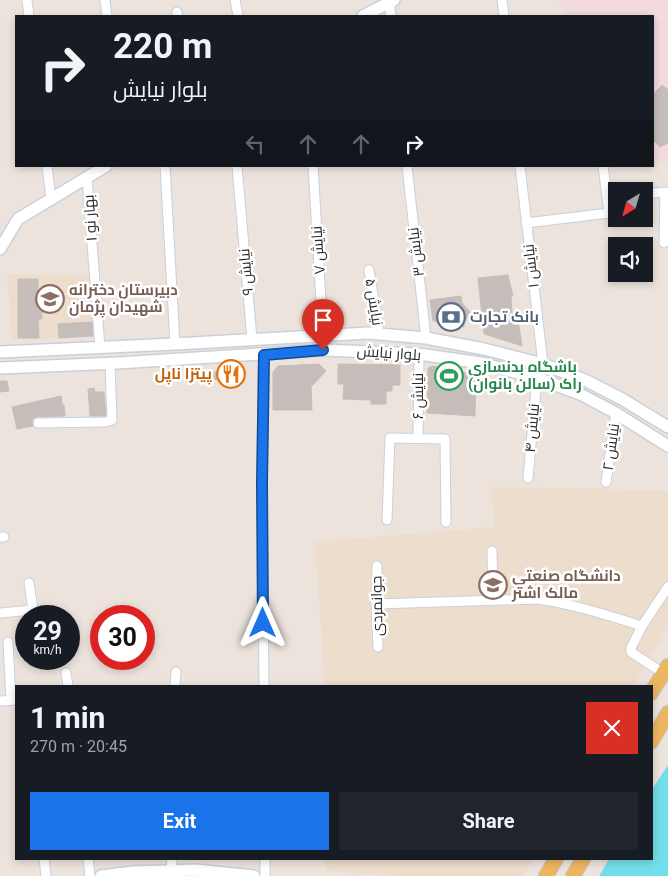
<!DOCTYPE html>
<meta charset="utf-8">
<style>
:root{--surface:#171b24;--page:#20242c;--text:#f1f3f6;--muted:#9ea1a6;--accent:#1a73e8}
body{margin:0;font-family:Roboto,Cairo,sans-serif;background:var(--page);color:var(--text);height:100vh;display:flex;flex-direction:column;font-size:19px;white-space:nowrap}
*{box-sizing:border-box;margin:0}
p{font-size:16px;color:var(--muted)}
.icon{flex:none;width:28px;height:28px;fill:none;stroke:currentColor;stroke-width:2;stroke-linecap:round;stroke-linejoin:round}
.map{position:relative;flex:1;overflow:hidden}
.details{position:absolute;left:15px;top:685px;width:638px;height:175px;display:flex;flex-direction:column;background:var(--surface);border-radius:0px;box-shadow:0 2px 8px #0003}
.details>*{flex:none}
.guide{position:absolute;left:15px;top:15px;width:639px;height:152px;border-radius:0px;box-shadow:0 2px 8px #0003;background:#171b24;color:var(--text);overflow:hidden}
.needle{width:32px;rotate:217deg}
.controls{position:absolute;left:608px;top:182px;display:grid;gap:10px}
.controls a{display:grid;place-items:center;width:45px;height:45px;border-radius:0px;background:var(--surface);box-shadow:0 2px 8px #0003;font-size:25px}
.speed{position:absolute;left:15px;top:605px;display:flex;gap:10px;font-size:25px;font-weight:700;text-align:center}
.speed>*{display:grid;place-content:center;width:65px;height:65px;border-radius:50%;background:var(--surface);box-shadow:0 2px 8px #0003;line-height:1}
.speed small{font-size:12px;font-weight:400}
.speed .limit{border:8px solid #d22;background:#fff;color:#111}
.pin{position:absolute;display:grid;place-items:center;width:42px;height:42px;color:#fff;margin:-51px -21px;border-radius:50% 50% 50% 0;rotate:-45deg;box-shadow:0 0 5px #0007}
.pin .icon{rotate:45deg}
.me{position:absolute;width:55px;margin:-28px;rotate:0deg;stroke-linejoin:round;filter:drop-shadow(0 0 4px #0008)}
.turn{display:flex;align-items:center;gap:18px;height:105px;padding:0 15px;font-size:22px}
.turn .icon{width:65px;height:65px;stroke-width:2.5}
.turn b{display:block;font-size:35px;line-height:42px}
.lanes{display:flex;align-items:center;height:48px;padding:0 15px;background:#0003;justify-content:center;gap:25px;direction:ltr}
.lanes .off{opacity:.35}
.round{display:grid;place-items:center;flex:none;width:52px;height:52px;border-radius:0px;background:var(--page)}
.summary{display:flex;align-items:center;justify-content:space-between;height:85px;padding:0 15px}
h1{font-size:30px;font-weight:700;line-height:38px}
.cta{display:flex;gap:10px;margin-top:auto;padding:10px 15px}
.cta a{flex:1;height:58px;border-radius:0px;background:var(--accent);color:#fff;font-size:20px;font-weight:700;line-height:58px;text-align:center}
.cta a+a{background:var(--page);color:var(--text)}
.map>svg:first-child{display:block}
.education{fill:#edddcc}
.medical{fill:#f2dadf}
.water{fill:#72deeb}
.building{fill:#c4bdb9;stroke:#c7beb6}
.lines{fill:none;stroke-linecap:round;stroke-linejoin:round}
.street-casing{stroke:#cad0db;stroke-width:11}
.secondary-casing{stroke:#cad0db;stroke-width:14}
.primary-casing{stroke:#c3c3c3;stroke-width:16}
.street{stroke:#fff;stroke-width:9}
.secondary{stroke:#fff;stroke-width:11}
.primary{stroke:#ecb660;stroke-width:14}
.route-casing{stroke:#114b97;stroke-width:12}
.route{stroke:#1a73e8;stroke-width:9}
.labels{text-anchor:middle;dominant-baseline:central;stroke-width:5;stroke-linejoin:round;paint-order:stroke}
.street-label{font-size:15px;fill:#2a2a2a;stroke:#fff}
.education-label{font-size:15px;font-weight:bold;fill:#785e54;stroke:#fff;text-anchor:start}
.service-label{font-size:15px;font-weight:bold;fill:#4e5e75;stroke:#fff;text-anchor:start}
.leisure-label{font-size:15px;font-weight:bold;fill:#27864d;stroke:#fff;text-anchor:start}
.food-label{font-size:15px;font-weight:bold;fill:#c56008;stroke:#fff;text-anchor:end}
</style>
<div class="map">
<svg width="668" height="876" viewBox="0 0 668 876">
<rect width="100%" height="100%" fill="#ece3dc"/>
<path class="education" d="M 7,274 L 89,276 L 94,336 L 15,340 L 12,336 Z
M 491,487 L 661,490 L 668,493 L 668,627 L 633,686 L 325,686 L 315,542 L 495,527 Z
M 325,859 L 533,859 L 523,876 L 401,876 L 325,871 Z"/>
<path class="medical" d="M 557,0 L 668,0 L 668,164 L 653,157 L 652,16 L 567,16 Z"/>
<path class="water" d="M 668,765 L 668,876 L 599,876 L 609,859 L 651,859 L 651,791 Z"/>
<path class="building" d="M 662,85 L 668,90 L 668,143 L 660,147 L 652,139 L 652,95 Z
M 508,275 L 513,296 L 511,296 L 512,314 L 517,313 L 522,346 L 484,334 L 478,278 Z
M 18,279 L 38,279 L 38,298 L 42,298 L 42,319 L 38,319 L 39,338 L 18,338 Z
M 461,296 L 462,303 L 470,312 L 464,324 L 464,327 L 433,321 L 430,300 Z
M 92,322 L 93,336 L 59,338 L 58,324 Z
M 319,364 L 326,371 L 311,387 L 312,410 L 273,410 L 273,372 L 278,366 Z
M 338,364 L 400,365 L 400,385 L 392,385 L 392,391 L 386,391 L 386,404 L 371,404 L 371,400 L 343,399 L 344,384 L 338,384 Z
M 433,366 L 476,375 L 475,416 L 427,413 L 428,368 Z
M 222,370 L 244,371 L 237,379 L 197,380 L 197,372 L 222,372 Z
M 0,381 L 7,381 L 9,391 L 0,392 Z
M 94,388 L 95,392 L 104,392 L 106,416 L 90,416 L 88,389 Z
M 61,396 L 62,405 L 64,405 L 65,416 L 37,417 L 32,419 L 33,426 L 17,429 L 12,407 Z"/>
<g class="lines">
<defs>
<path id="street" d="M 27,0 L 29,16
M 105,0 L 107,16
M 235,0 L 238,16
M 502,0 L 504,16
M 389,2 L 391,16
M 177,12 L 178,16
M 47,166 L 51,199
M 165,166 L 175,344
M 237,166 L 252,339
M 313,166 L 323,335
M 407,166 L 426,338
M 520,166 L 543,364
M 87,178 L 100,348
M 644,194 L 665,192 L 664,243
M 526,223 L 609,213 L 603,166
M 369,270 L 379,334
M 38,423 L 106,422 L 112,420 L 110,363
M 418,438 L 419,354
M 528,478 L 537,378
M 606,482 L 616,413
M 387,520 L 390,438 L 445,439 L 446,522
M 0,537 L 4,537
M 492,551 L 493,601
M 377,566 L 376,604 L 378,647
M 29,583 L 34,616
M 376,604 L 537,599 C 570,603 610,616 642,626 L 631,648 L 631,652 L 663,673
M 0,613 L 33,610
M 642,626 L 668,587
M 8,642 L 11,700
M 66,673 L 68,686
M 175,686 L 176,672
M 264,686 L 262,483 L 264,355
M 0,701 L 16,700
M 44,859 L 46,876
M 88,859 L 90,876
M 265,859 L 265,876
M 171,871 L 172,859"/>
<path id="secondary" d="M 363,16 L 394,0
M 0,249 L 18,219 L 106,166
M 0,352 L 175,344 L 368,333 L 426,338 L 484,349 L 543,364 L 587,381 L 622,399 L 668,427
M 0,368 L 118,363 L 323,350 L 419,354 L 481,363 L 537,378 L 580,394 L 614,412 L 668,446
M 101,876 L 133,872 L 195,870 L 254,876"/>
<path id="primary" d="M 651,693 L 668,666
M 651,742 L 668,713
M 546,876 L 556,859
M 573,876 L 583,859"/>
</defs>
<use href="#street" class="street-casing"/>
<use href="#secondary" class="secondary-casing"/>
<use href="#primary" class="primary-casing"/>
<use href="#street" class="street"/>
<use href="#secondary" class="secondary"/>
<use href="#primary" class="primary"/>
</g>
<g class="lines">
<defs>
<path id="route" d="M 263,623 L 262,483 L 264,355 L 323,350"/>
</defs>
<use href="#route" class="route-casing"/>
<use href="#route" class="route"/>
</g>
<defs>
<symbol id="school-ring" viewBox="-11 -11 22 22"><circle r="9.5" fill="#fff" stroke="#8d6e63" stroke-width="1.5"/><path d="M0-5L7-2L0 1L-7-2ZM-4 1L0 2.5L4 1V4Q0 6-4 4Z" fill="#8d6e63"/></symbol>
<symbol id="bank-ring" viewBox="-11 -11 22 22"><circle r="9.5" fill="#fff" stroke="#5c6f8a" stroke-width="1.5"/><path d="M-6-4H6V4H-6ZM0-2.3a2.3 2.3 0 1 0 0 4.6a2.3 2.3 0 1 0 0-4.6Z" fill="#5c6f8a"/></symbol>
<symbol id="restaurant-ring" viewBox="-11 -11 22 22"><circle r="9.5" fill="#fff" stroke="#e8710a" stroke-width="1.5"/><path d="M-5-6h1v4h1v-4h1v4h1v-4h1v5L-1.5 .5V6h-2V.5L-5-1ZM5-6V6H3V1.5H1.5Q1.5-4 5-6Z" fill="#e8710a"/></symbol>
<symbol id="stadium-ring" viewBox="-11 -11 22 22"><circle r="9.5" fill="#fff" stroke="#2e9e5b" stroke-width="1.5"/><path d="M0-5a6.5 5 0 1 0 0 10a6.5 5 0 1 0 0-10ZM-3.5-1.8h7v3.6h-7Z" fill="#2e9e5b"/></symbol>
<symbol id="university-ring" viewBox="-11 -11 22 22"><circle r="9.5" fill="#fff" stroke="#8d6e63" stroke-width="1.5"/><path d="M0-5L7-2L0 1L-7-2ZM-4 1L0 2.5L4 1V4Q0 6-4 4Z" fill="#8d6e63"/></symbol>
</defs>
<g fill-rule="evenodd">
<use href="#school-ring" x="34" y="283" width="32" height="32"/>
<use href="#bank-ring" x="435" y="301" width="32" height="32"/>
<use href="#restaurant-ring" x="215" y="358" width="32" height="32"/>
<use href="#stadium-ring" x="433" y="360" width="32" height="32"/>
<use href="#university-ring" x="477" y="569" width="32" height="32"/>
</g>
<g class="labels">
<g class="street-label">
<text transform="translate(90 218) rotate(-94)">۱ بهار نو</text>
<text transform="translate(318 250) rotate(-94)">نیایش ۷</text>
<text transform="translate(416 252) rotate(-97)">نیایش ۳</text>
<text transform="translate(531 266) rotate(-97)">نیایش ۱</text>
<text transform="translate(246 272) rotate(-95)">نیایش ۹</text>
<text transform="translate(374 302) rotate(81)">نیایش ۵</text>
<text transform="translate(389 353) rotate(4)">بلوار نیایش</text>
<text transform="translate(418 396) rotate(-90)">نیایش ۶</text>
<text transform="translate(532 428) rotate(-85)">نیایش ۴</text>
<text transform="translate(611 447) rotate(-82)">نیایش ۲</text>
<text transform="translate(377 606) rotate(-91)">جوانمردی</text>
</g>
<g class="education-label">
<text x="69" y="290">دبیرستان دخترانه<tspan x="69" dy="17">شهیدان پژمان</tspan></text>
<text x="512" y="576">دانشگاه صنعتی<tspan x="512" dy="17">مالک اشتر</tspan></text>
</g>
<g class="service-label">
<text x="470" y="317">بانک تجارت</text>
</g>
<g class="leisure-label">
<text x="468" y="367">باشگاه بدنسازی<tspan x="468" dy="17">راک (سالن بانوان)</tspan></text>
</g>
<g class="food-label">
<text x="212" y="374">پیتزا ناپل</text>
</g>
</g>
</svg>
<div class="controls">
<a><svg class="needle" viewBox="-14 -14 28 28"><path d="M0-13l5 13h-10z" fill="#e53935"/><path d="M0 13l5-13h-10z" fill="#9ea1a6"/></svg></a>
<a><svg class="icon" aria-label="sound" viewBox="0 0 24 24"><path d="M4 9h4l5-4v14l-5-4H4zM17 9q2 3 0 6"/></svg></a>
</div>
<div class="speed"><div>29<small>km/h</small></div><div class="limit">30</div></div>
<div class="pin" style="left:323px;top:350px;background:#d93025"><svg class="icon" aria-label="arrive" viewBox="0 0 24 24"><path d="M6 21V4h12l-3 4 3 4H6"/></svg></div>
<svg class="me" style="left:263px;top:623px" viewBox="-20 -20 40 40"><path d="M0-17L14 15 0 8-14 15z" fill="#1a73e8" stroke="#fff" stroke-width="4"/></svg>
<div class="guide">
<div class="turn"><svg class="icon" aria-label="right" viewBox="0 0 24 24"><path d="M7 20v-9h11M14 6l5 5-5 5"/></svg><div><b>220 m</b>بلوار نیایش</div></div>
<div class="lanes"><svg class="icon off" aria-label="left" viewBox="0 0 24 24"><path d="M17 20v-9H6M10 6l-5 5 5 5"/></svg><svg class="icon off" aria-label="ahead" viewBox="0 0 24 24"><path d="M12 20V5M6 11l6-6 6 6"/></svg><svg class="icon off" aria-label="ahead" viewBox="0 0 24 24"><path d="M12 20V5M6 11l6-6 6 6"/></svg><svg class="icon" aria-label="right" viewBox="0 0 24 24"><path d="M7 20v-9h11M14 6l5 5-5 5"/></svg></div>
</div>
<section class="details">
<div class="summary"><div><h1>1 min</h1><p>270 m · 20:45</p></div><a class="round" style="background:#d93025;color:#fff"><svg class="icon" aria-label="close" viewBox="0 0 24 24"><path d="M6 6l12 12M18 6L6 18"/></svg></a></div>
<div class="cta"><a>Exit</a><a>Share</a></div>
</section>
</div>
